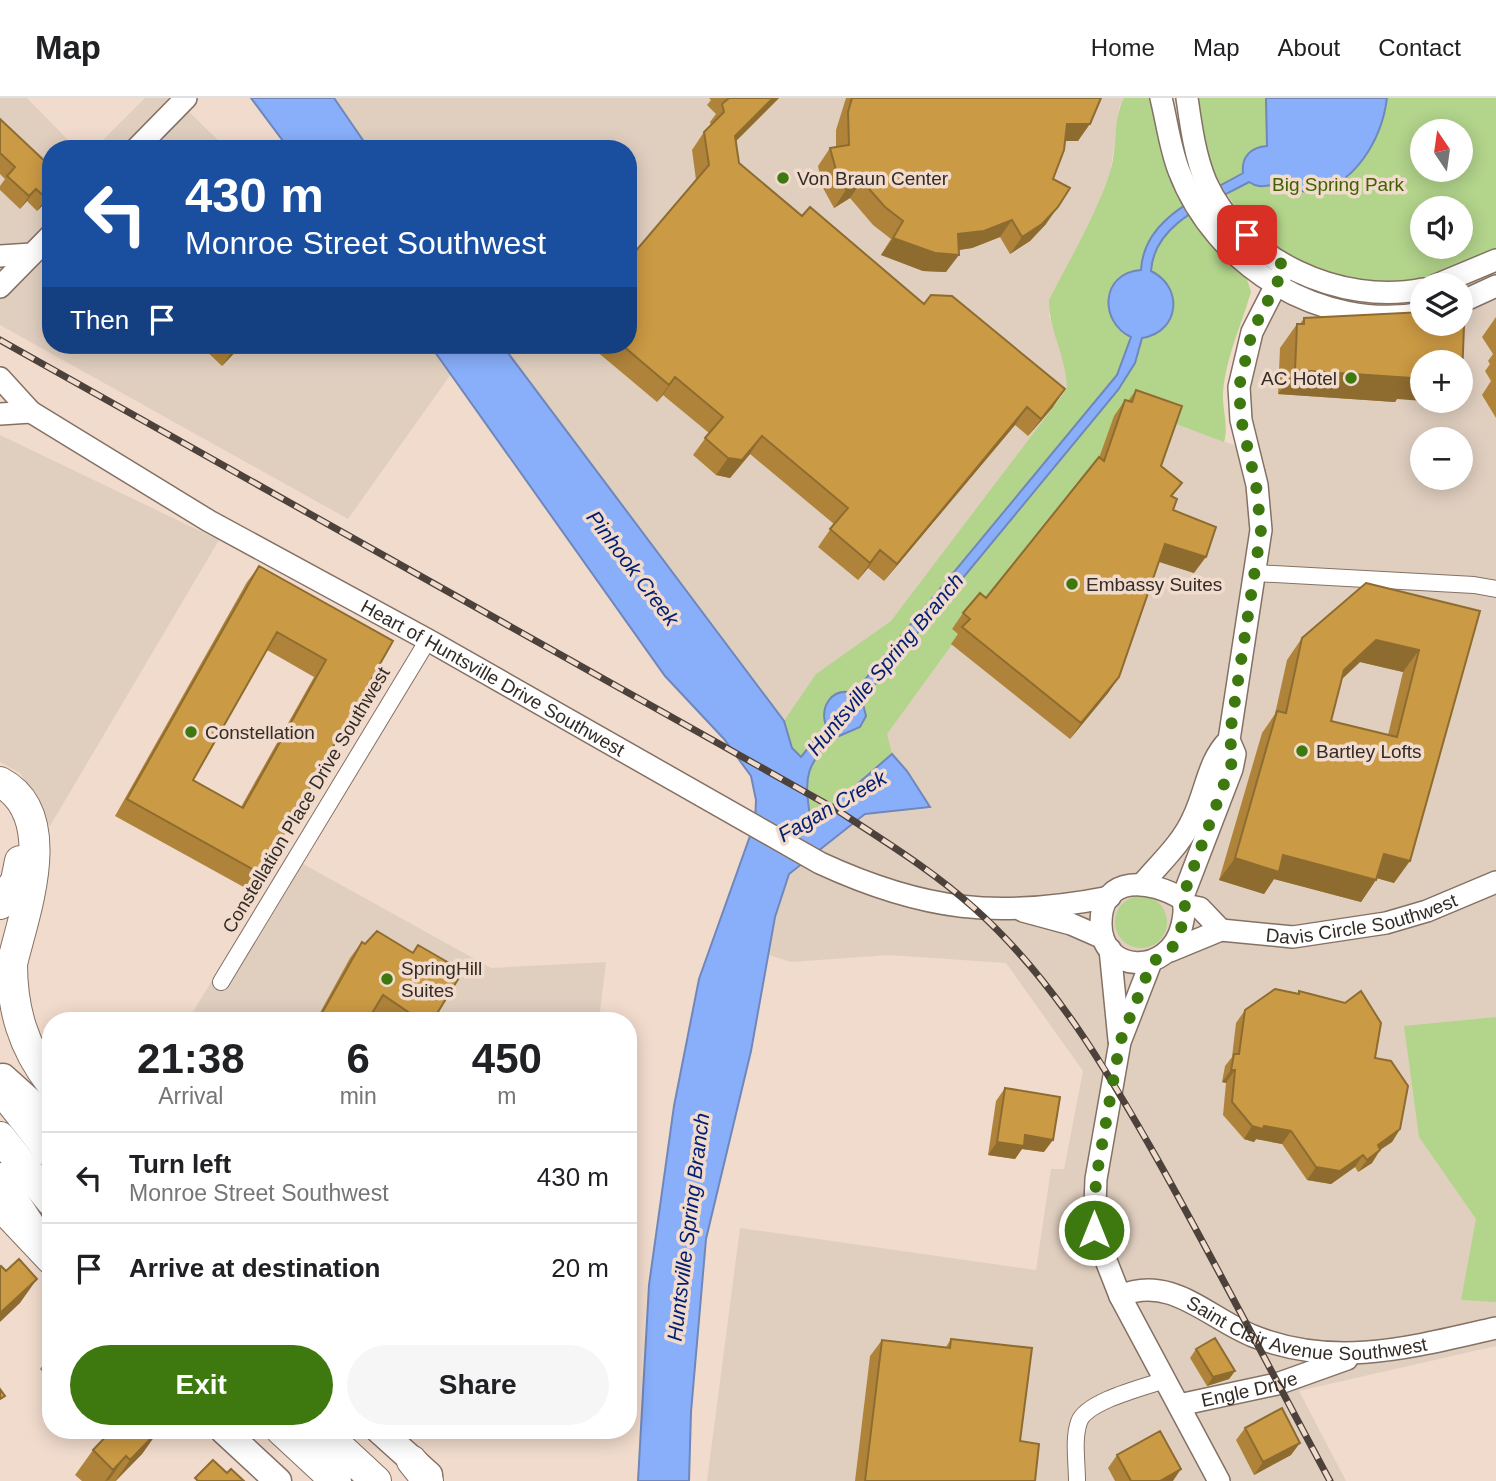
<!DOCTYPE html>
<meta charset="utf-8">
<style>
:root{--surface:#fff;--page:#f6f6f6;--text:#202124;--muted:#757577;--line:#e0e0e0;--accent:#3e7910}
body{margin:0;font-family:Arial,sans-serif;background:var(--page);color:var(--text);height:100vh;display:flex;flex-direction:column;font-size:26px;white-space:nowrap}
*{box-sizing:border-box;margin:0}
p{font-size:23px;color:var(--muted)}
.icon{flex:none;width:38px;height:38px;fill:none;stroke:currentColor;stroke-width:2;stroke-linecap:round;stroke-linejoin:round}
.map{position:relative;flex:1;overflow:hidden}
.drawer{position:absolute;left:42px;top:914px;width:595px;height:427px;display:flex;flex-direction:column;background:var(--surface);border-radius:28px;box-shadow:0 4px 18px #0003}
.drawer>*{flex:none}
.banner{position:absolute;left:42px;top:42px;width:595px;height:214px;border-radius:28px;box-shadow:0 4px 18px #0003;background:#1a4fa0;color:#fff;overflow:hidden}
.needle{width:46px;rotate:347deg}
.controls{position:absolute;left:1410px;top:21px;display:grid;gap:14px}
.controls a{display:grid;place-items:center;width:63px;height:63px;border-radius:50%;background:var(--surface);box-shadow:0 4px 18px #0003;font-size:35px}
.pin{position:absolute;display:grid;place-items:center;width:60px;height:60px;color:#fff;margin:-30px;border-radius:14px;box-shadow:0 4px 10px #0006}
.me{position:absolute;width:77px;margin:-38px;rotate:0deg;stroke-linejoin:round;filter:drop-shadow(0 0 5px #0008)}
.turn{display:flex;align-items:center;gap:24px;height:147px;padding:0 28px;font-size:32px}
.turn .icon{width:91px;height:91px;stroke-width:2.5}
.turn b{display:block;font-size:49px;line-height:60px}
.then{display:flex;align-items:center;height:66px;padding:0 28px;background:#0003;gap:14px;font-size:26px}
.eta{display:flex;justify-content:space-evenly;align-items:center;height:119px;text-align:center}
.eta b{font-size:42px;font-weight:700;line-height:49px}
.cta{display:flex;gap:14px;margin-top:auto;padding:14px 28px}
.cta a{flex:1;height:80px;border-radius:42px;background:var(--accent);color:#fff;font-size:28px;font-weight:700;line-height:80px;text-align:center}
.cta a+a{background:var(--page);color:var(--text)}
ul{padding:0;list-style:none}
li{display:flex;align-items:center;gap:21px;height:91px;padding:0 28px;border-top:2px solid var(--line)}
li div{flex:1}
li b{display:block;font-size:26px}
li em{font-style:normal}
header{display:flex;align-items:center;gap:42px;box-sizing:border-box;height:98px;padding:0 35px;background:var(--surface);border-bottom:2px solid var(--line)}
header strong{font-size:33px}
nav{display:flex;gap:38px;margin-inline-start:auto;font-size:24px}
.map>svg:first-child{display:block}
.commercial{fill:#e0cfbf;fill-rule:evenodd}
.green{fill:#b2d48b;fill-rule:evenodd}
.water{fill:#89affb;stroke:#6f87bb;stroke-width:2}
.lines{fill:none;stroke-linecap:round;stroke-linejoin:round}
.minor-casing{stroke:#857164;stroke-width:18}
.tertiary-casing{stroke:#857164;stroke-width:24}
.trunk-casing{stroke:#857164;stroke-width:29}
.motorway-casing{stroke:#857164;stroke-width:32}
.minor{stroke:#fff;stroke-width:16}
.tertiary{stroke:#fff;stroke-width:21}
.trunk{stroke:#fff;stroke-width:26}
.motorway{stroke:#fff;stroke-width:30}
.rail-casing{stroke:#4c423b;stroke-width:7}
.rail{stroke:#f1dbcc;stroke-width:4.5;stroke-dasharray:13;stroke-linecap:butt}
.wall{fill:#af843a;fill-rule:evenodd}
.shaded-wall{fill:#8e6c30}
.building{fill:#cb9a44;stroke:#8e6c30;stroke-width:2;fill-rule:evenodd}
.route{stroke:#3e7910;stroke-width:12;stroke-dasharray:0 21.6}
.poi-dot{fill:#3e7910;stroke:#f1dbcc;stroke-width:2.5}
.labels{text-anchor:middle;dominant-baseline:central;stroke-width:7;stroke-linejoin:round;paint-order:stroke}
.poi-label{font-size:19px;fill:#332b25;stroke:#f1dbcc;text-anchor:start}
.park-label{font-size:19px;fill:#416100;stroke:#f1dbcc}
.street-label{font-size:19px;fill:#332b25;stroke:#f1dbcc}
.water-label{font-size:21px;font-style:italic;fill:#021e73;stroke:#f1dbcc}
</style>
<header>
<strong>Map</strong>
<nav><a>Home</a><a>Map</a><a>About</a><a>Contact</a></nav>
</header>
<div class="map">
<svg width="1496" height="1383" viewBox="0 0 1496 1383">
<rect width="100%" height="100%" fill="#f1dbcc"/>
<path class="commercial" d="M 0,0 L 27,0 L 77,51 L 51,51 L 51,247 L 430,247 L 451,276 L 348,421 L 0,227 Z
M 145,0 L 175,0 L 227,51 L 94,51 Z
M 334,0 L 1124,0 L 1119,10 L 1111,71 L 1094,117 L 1057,187 L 1049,217 L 1066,266 L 1067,291 L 1101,354 L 1114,318 L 1171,324 L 1240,349 L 1239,298 L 1285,169 L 1423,191 L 1423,226 L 1461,226 L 1461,187 L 1496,162 L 1496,1248 L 1299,1293 L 1346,1383 L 707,1383 L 740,1130 L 1036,1172 L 1051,1071 L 1064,1071 L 1083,973 L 1006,865 L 889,857 L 791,864 L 769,857 L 776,819 L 789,776 L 865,716 L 930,708 L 907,673 L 838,702 L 725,543 L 502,247 L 628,247 L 628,51 L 369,51 ZM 1423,264 L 1461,264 L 1461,303 L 1423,303 ZM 1423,341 L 1461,341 L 1461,380 L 1423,380 Z
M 0,337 L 219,442 L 50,728 L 20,675 L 0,664 Z
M 287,757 L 491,870 L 606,864 L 599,922 L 201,922 L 193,914 Z"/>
<path class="green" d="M 1124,0 L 1155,0 L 1158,28 L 1246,178 L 1251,194 C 1241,228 1226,259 1223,295 C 1222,310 1229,329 1224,344 L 1171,324 L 1115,359 L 974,516 L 952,531 L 959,537 L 887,636 L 892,656 L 816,722 L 810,718 L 807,688 L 810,666 L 792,650 L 784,623 L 816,576 L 891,523 L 1067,291 C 1066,256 1049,234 1049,202 C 1070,160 1095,120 1110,74 C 1118,50 1112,23 1124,0 Z
M 1195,0 L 1496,0 L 1496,155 L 1434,181 L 1417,185 L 1345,183 L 1301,166 L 1252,130 L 1232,104 L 1213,73 L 1202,42 ZM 1423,33 L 1461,33 L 1461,72 L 1423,72 ZM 1423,110 L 1461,110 L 1461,149 L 1423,149 Z
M1115 824a26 26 0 1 1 52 0a26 26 0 1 1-52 0Z
M 1496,919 L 1496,1204 L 1461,1202 L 1476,1121 L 1419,1039 L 1404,928 Z"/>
<path class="water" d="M 251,0 L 334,0 L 369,51 L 289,51 Z
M 1266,0 L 1387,0 C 1382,40 1355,90 1310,94 C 1299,94 1289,89 1279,87 C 1267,86 1261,92 1249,84 C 1211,105 1154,124 1151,173 C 1184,189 1180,234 1142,240 L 1135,265 L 1118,292 L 862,602 L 866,618 L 860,629 L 839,638 L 835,635 C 808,669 803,673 810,718 L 816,722 L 892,656 L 907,673 L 930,709 L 865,716 L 789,776 L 775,819 L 751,953 L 706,1141 L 691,1314 L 689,1383 L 638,1383 L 649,1187 L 674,1008 L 699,881 L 755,724 L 756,702 L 751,678 L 724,641 L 665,578 L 430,247 L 502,247 L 784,623 L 792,650 L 801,659 L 826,628 C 820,610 830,589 854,595 L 1117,277 L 1131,239 C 1099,224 1100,175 1141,172 C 1144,118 1202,99 1243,75 C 1241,59 1251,49 1267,48 Z"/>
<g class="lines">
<defs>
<path id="minor" d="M 1255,475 L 1474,487 L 1496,491
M 221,884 L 428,542
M 1077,1383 C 1077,1364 1073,1341 1079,1324 C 1086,1303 1145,1289 1165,1282"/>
<g id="tertiary">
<path d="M 1161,0 C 1167,24 1170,50 1179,73 C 1215,168 1321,234 1423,215"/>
<path d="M 1187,0 C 1191,28 1195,58 1206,84 C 1241,162 1341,208 1423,191"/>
<path d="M 136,51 L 186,0"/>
<path d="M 0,158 L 32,156"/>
<path d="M 1436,187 L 1496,162"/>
<path d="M 0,189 L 51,137"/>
<path d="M 1461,204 L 1496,188"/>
<path id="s1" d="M 0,280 L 31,314 L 209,423 L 428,542 L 820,765 C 924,813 998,821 1110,799"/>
<path d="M 0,316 L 31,314"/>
<path d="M 1144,784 C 1161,764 1182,745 1193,720 C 1206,694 1208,662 1229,642"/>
<path d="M 1182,801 C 1152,782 1101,775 1101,825 C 1100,876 1170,879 1182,827 C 1184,818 1186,809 1182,801 L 1232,671 L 1235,656 L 1229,642 L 1261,432 L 1257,387 L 1241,322 L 1239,289 L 1252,234 L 1285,169"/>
<path d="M 1185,807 L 1200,810 L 1221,832"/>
<path d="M 1023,813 L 1071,826 L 1103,840"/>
<path d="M 1110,851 L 1119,942"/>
<path id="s2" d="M 1170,853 L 1221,832 L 1293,839 L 1386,825 L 1427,813 L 1496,784"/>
<path d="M 1151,864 L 1120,944 L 1096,1081 L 1094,1132 L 1120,1198 L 1219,1383"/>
<path id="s3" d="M 1120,1198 C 1171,1176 1208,1220 1253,1238 C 1336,1271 1412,1249 1496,1230"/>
<path id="s4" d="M 1179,1307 L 1277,1286 L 1347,1261"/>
</g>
<path id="trunk" d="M 3,979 L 51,1022
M 0,1078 L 33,1129
M 223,1332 L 278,1383
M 379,1332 L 429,1377"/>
<path id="motorway" d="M 0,684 C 62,717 24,815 12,866 C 12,911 23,949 51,985
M 0,806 L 16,783 L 20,763
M 0,990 L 51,1055
M 0,1039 L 51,1103
M 0,1107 L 51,1161
M 281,1332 L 336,1383
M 321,1332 L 376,1383
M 412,1363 L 428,1383"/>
</defs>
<use href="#minor" class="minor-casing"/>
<use href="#tertiary" class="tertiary-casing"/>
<use href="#trunk" class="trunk-casing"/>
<use href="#motorway" class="motorway-casing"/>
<use href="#minor" class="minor"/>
<use href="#tertiary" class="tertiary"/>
<use href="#trunk" class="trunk"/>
<use href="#motorway" class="motorway"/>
<defs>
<path id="rail" d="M 0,242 L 837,712 C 884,743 932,772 974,810 C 1054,881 1108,974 1160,1066 C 1218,1170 1273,1277 1330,1383"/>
</defs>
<use href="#rail" class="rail-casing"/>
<use href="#rail" class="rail"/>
</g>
<path class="wall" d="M 709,0 L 779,0 L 736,43 L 739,65 L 802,118 L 924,206 L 1053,309 L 1028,338 L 1015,327 L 884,483 L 868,470 L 858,482 L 818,449 L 834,426 L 750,356 L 730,380 L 716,377 L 693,357 L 709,335 L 663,297 L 657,304 L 589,247 L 628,247 L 696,82 L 692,52 L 704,34 L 711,27 L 710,24 L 716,16 L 707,7 L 711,2 Z
M 846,0 L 1101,0 L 1078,43 L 1065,43 L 1053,81 L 1046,126 L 1030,143 L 1010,156 L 1000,139 L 972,150 L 958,152 L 946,174 L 923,173 L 881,157 L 891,141 L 873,127 L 850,100 L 834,110 L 823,90 L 818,68 L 830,50 L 836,49 L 836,32 Z
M 0,21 L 51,69 L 51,99 L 37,113 L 27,103 L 20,111 L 0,92 L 0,88 L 5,81 L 0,76 Z
M 1496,219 L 1496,320 L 1482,297 L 1491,283 L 1485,273 L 1490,266 L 1488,263 L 1493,256 L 1482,239 Z
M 1304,220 L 1464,228 L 1461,280 L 1461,264 L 1397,301 L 1395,304 L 1278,296 L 1280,250 L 1297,226 L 1300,226 Z
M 200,247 L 242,247 L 222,268 Z
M 1136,292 L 1161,368 L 1182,385 L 1172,398 L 1173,412 L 1194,475 L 1159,464 L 1119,579 L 1108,595 L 1070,641 L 951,546 L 958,536 L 952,531 L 963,515 L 986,500 L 1099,360 L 1114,318 L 1125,302 L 1128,303 Z
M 259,468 L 393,543 L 261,776 L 249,792 L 115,718 L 247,484 ZM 267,552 L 314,579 L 241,709 L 193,682 Z
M 1480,513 L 1394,785 L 1377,780 L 1361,804 L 1274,781 L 1264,796 L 1219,782 L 1262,635 L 1275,616 L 1287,562 L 1302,540 ZM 1360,564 L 1403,574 L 1388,637 L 1331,623 L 1341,582 Z
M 362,844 L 365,846 L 413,855 L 418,847 L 433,922 L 384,922 L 373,915 L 368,922 L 316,922 L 350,860 Z
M 1299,893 L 1375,960 L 1400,1031 L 1392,1044 L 1380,1052 L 1372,1065 L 1358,1074 L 1355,1069 L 1331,1086 L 1307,1082 L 1282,1046 L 1256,1041 L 1254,1044 L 1244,1041 L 1223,1017 L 1226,985 L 1222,984 L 1225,968 L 1232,959 L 1236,925 L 1245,912 L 1297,896 Z
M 1005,990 L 1044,1054 L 1022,1051 L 1015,1061 L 988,1057 L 996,1003 Z
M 951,1241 L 1020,1343 L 1035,1383 L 855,1383 L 870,1258 L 882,1242 L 946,1249 Z
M 1196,1251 L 1235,1273 L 1229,1281 L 1207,1288 L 1190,1260 Z
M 51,1257 L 51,1283 L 40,1271 Z
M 1245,1330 L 1291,1357 L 1254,1377 L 1236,1342 Z
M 95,1332 L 159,1332 L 142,1356 L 116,1383 L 82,1383 L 75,1377 L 93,1352 L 103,1341 Z
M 1117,1357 L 1173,1383 L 1115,1383 L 1108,1370 Z"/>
<path class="shaded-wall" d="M 773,0 L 779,0 L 723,56 L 735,38 Z
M 1067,26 L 1090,26 L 1078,43 L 1055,43 Z
M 862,83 L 850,100 L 834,110 L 846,92 Z
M 36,91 L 27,103 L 20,111 L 29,98 Z
M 51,95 L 51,99 L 37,113 L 46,100 Z
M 1058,109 L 1046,126 L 1030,143 L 1010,156 L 1022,139 Z
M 1012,122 L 1000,139 L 972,150 L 946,154 L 958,136 Z
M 893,140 L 959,157 L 946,174 L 923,173 L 881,157 Z
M 238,247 L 242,247 L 222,268 L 234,251 Z
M 1295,272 L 1423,277 L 1423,303 L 1397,301 L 1395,304 L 1278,296 Z
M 675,279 L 663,297 L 657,304 L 669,287 Z
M 1065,291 L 1053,309 L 1028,338 L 1041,321 Z
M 1027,309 L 1015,327 L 884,483 L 897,466 Z
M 762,338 L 750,356 L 730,380 L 716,377 L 728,360 Z
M 1165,446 L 1206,459 L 1194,475 L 1154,462 Z
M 880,452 L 868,470 L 858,482 L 870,465 Z
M 1376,542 L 1419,552 L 1403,574 L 1360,564 L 1328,594 L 1344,572 Z
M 1119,579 L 1108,595 L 1070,641 L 1081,625 Z
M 1384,756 L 1410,763 L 1394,785 L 1369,778 Z
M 1283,757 L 1376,782 L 1361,804 L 1274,781 L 1264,796 L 1219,782 L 1235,760 Z
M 1231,972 L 1235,972 L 1226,985 L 1222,984 Z
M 1252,1028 L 1264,1028 L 1291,1033 L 1282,1046 L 1256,1041 L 1254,1044 L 1244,1041 Z
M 1400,1031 L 1392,1044 L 1369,1059 L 1378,1047 Z
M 1025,1037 L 1053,1042 L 1044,1054 L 1022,1051 L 1015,1061 L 988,1057 L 997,1044 Z
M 1380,1052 L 1372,1065 L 1358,1074 L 1367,1062 Z
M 1363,1057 L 1355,1069 L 1331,1086 L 1307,1082 L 1316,1069 Z
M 37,1181 L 20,1205 L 0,1224 L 0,1215 Z
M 1235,1273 L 1229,1281 L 1207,1288 L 1213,1279 Z
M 159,1332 L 142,1356 L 115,1383 L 130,1362 Z
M 1300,1345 L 1291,1357 L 1254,1377 L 1263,1364 Z
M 126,1358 L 109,1382 L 105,1383 L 113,1372 Z
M 1181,1371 L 1173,1383 L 1160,1383 Z"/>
<path class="building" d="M 729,0 L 773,0 L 735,38 L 739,65 L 802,118 L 810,109 L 924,206 L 931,197 L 952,198 L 1065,291 L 1041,321 L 1027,309 L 897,466 L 880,452 L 870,465 L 830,431 L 848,410 L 762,338 L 742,362 L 728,360 L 705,340 L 723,319 L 675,279 L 669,287 L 622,247 L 628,247 L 628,162 L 709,67 L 704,34 L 724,14 L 722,6 Z
M 852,0 L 1101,0 L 1090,26 L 1067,26 L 1064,52 L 1053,81 L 1070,90 L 1058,109 L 1042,126 L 1022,139 L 1012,122 L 984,133 L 958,136 L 959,157 L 935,155 L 893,140 L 903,123 L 885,109 L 862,83 L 846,92 L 836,72 L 830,50 L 849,47 L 848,14 Z
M 0,21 L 51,69 L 51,95 L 46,100 L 36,91 L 29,98 L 7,78 L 15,69 L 0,55 Z
M 1423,214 L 1423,226 L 1460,226 L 1460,227 L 1464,228 L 1462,279 L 1461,264 L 1423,264 L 1423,277 L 1412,277 L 1412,280 L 1295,272 L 1297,226 L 1304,226 L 1304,220 Z
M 229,247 L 238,247 L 234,251 Z
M 1136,292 L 1182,308 L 1161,368 L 1182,385 L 1171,398 L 1177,401 L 1173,412 L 1216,429 L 1206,459 L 1165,446 L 1119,579 L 1081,625 L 962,529 L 970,521 L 963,515 L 980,495 L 986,500 L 1099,359 L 1104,363 L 1125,302 L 1132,304 Z
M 259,468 L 393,543 L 261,776 L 127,701 ZM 277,534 L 326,562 L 243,710 L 193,682 Z
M 1366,485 L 1480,513 L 1410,763 L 1384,756 L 1376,782 L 1283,757 L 1279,774 L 1235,760 L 1277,613 L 1286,615 L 1302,540 ZM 1376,542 L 1419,552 L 1397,639 L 1331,623 L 1344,572 Z
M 377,833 L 413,855 L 418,847 L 463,873 L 433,922 L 420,922 L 383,897 L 368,922 L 318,922 L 362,844 L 365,846 Z
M 1275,891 L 1299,896 L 1299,893 L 1345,905 L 1361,893 L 1381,925 L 1375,960 L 1391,963 L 1408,988 L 1400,1031 L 1378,1047 L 1380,1052 L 1367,1062 L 1363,1057 L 1340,1073 L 1316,1069 L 1291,1033 L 1264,1028 L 1263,1031 L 1252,1028 L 1232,1004 L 1235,972 L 1231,972 L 1234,956 L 1239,956 L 1245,912 Z
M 1005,990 L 1060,999 L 1053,1042 L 1025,1037 L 1024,1048 L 997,1044 Z
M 19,1161 L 37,1181 L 0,1215 L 0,1169 L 1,1168 L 6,1173 Z
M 1215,1240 L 1235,1273 L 1213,1279 L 1196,1251 Z
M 951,1241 L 1032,1250 L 1020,1343 L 1039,1346 L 1035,1383 L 865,1383 L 882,1242 L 950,1250 Z
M 0,1291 L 5,1298 L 0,1301 Z
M 1282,1310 L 1300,1345 L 1263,1364 L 1245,1330 Z
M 112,1332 L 159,1332 L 130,1362 L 126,1358 L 113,1372 L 93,1352 Z
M 1160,1333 L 1181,1371 L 1160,1383 L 1131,1383 L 1117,1357 Z
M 213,1362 L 227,1375 L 231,1371 L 244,1383 L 198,1383 L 195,1380 Z"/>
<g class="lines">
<path class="route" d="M 1094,1132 L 1096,1081 L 1120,944 L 1152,864 L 1170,853 L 1180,837 L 1185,807 L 1182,801 L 1235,656 L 1229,642 L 1261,432 L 1256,387 L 1241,321 L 1239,289 L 1252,234 L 1285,169 L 1247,137"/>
</g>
<g class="poi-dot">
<circle cx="783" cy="80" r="7"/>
<circle cx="1351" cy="280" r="7"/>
<circle cx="1072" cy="486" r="7"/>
<circle cx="191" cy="634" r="7"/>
<circle cx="1302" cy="653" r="7"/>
<circle cx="387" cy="881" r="7"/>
</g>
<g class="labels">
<g class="poi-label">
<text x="797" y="80">Von Braun Center</text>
<text x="1337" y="280" text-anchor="end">AC Hotel</text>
<text x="1086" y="486">Embassy Suites</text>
<text x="205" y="634">Constellation</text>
<text x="1316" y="653">Bartley Lofts</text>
<text x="401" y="870">SpringHill<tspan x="401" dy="22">Suites</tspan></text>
</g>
<g class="park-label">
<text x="1338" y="86">Big Spring Park</text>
</g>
<g class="street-label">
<text stroke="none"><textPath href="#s1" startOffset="579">Heart of Huntsville Drive Southwest</textPath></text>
<text transform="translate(306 702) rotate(-59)">Constellation Place Drive Southwest</text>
<text stroke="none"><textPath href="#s2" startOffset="198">Davis Circle Southwest</textPath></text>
<text stroke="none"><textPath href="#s3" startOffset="196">Saint Clair Avenue Southwest</textPath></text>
<text stroke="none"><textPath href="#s4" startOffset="72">Engle Drive</textPath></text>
</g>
<g class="water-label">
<text transform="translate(633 470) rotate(53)">Pinhook Creek</text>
<text transform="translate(885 566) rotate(-50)">Huntsville Spring Branch</text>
<text transform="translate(832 708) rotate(-30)">Fagan Creek</text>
<text transform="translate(688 1129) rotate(-83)">Huntsville Spring Branch</text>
</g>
</g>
</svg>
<div class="controls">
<a><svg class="needle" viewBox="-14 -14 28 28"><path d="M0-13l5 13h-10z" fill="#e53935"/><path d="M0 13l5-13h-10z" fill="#757577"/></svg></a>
<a><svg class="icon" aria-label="sound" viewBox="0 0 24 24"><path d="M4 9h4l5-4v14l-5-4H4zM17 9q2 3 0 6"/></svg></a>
<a><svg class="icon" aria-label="layers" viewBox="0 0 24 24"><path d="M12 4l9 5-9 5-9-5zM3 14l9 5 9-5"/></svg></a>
<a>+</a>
<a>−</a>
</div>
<div class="pin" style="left:1247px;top:137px;background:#d93025"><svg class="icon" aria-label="arrive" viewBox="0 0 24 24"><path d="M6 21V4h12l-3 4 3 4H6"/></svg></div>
<svg class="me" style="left:1094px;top:1132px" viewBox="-20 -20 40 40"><circle r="17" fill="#3e7910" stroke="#fff" stroke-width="3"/><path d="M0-11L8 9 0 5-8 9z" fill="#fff"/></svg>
<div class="banner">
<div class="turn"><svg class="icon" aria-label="left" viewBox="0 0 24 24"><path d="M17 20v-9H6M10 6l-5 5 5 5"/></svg><div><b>430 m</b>Monroe Street Southwest</div></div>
<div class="then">Then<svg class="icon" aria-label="arrive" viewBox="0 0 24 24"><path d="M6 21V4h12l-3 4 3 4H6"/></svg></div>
</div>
<section class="drawer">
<div class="eta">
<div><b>21:38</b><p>Arrival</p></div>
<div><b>6</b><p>min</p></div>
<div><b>450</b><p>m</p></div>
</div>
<ul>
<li><svg class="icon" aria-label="left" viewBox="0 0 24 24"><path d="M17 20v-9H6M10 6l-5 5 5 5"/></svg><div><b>Turn left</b><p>Monroe Street Southwest</p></div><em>430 m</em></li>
<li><svg class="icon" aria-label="arrive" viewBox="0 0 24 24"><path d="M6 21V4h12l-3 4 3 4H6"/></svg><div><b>Arrive at destination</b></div><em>20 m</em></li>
</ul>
<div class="cta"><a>Exit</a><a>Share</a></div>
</section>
</div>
